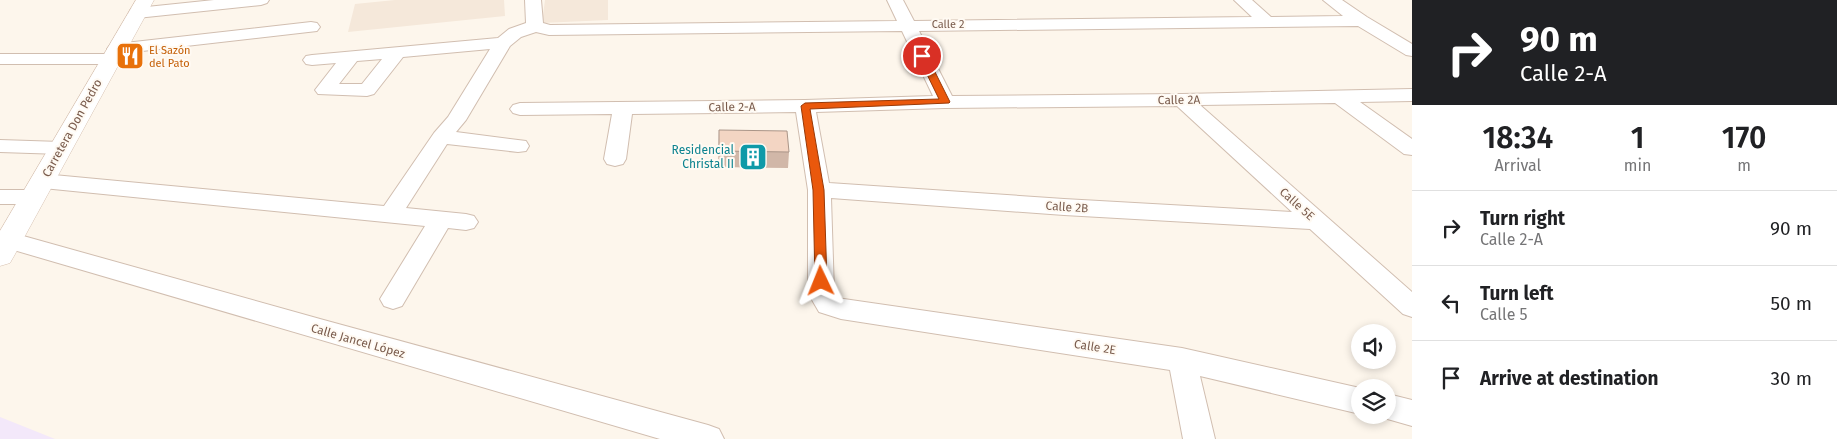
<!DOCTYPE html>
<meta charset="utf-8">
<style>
:root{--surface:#fff;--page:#f2f2f2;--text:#202124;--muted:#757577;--line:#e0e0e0}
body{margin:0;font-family:"Fira Sans",sans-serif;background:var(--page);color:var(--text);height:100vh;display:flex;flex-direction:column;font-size:19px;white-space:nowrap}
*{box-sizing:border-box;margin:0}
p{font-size:16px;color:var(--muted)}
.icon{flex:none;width:28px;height:28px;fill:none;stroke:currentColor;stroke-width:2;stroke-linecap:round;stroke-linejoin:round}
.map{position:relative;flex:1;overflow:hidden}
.sheet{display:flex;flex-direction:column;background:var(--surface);width:425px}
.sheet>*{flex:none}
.banner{background:#202124;color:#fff;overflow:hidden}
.tools{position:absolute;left:1351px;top:324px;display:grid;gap:10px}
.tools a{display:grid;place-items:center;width:45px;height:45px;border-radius:50%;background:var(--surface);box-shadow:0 2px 8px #0003;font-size:25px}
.pin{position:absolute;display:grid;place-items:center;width:42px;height:42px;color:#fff;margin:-21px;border:2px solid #fff;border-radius:50%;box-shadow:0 1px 5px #0007}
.me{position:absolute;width:55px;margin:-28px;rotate:358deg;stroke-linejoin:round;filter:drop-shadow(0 0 4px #0008)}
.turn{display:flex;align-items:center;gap:18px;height:105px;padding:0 25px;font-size:22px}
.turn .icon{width:65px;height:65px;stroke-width:2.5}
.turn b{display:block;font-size:35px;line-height:42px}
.eta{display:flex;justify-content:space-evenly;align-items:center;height:85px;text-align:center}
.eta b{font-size:30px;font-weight:600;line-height:35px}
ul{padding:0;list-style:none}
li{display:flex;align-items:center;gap:15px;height:75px;padding:0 25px;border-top:1px solid var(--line)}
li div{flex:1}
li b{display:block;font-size:19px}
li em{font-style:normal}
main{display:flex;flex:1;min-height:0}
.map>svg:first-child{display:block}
.residential{fill:#f5e8da}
.education{fill:#f3e8fa}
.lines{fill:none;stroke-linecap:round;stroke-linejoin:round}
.street-casing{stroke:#d1beb0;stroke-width:2}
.secondary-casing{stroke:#d6c0b0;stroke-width:1}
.street{fill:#fff;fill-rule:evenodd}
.secondary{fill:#fff;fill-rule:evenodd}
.wall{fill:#d1b7a8}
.building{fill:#f3d5c3;stroke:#aa9588}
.route{fill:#ea580c;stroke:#983908}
.labels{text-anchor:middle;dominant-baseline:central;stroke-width:4;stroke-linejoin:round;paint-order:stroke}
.far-street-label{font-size:11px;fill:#7a5c4d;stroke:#fffaf3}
.far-food-label{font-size:11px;fill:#c56008;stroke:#fffaf3;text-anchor:start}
.street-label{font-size:12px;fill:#7a5c4d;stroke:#fffaf3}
.culture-label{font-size:12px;fill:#0d838f;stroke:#fffaf3;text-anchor:end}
</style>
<main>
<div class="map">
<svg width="1412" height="439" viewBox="0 0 1412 439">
<rect width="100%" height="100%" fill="#fdf6ec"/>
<path class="residential" d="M 395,0 L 504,0 L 505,16 L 348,32 L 355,4 Z
M 545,0 L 608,0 L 608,20 L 542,23 Z"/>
<path class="education" d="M 0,417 L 55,439 L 0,439 Z"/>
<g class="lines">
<defs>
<path id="street" d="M 214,0 L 269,0 L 267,3 L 261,5 L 137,18 L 131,17 L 129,13 L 131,9 L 137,8 Z
M 525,0 L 541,0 L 543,23 L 550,25 L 897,21 L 887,0 L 903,0 L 914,21 L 1252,17 L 1234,0 L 1252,0 L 1271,17 L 1343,16 L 1323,0 L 1342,0 L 1367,17 L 1412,44 L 1412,56 L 1406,55 L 1358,26 L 919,31 L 952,96 L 1182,94 L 1412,89 L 1412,101 L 1360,102 L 1412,139 L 1412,155 L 1404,154 L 1335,103 L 1200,105 L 1412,292 L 1412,317 L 1403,314 L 1310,229 L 1064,215 L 831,198 L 834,292 L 837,298 L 1182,348 L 1360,388 L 1360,414 L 1200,376 L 1215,439 L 1183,439 L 1170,370 L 841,319 L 819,312 L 808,293 L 808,190 L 796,112 L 632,114 L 626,159 L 623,164 L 615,166 L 607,164 L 604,159 L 612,114 L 520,115 L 513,113 L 510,109 L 513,105 L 520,103 L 805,100 L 933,96 L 902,31 L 549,35 L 536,32 L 521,37 L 510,46 L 466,120 L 456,132 L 518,140 L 526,141 L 529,146 L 526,151 L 518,152 L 447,144 L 406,208 L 466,214 L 474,216 L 478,222 L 474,228 L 466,230 L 448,228 L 402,306 L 393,309 L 384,306 L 380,299 L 425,226 L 43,188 L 35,186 L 32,181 L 35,176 L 43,174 L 384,206 L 434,133 L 448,117 L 490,49 L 403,57 L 374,94 L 367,96 L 318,94 L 315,90 L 336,63 L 312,65 L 306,64 L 303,60 L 306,56 L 312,55 L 498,38 L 509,29 L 526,23 ZM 382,59 L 362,84 L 339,84 L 357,61 ZM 1177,106 L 1292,212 L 1064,199 L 829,183 L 816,112 L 945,108 Z
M 311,22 L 317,23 L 320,27 L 317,31 L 116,54 L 110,53 L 107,49 L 110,45 L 116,44 Z
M 0,54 L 110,54 L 116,55 L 119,59 L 116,63 L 110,64 L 0,64 Z
M 0,140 L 61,142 L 69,143 L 72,148 L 69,153 L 61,154 L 0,152 Z
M 0,190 L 33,190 L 41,192 L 44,197 L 41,202 L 33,204 L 0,204 Z
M 9,232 L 320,319 L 708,425 L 719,429 L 724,439 L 660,439 L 0,246 L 0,234 Z
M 1388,394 L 1412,400 L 1412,426 L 1377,416 L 1388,415 Z"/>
<path id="secondary" d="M 136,0 L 154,0 L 14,256 L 10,263 L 0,266 L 0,231 Z"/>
</defs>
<use href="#street" class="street-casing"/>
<use href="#secondary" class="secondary-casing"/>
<use href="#street" class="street"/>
<use href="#secondary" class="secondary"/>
</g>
<path class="wall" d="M 719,130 L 789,152 L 788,168 L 718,167 Z"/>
<path class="building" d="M 719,130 L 787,131 L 789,152 L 719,151 Z"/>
<path class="route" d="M 922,53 L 927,56 L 950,102 L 949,103 L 810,109 L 824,190 L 827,281 L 825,284 L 817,284 L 815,281 L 813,190 L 801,106 L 805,103 L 939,99 L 918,56 Z"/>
<defs>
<symbol id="restaurant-square" viewBox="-11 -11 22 22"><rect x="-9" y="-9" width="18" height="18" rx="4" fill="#e8710a" stroke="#fffaf3"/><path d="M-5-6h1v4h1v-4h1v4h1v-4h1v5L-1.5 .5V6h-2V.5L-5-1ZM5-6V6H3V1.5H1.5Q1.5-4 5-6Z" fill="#fff"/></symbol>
<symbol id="building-square" viewBox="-11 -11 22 22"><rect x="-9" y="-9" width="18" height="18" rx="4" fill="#0f9aa8" stroke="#fffaf3"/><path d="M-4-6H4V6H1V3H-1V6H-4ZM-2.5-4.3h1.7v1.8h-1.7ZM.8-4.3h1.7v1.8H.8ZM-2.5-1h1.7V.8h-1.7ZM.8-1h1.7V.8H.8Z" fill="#fff"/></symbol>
</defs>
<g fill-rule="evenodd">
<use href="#restaurant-square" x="114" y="40" width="32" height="32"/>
<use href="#building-square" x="737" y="141" width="32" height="32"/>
</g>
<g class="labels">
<g class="far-street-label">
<text x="948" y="24">Calle 2</text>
</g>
<g class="far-food-label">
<text x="149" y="50">El Sazón<tspan x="149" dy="13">del Pato</tspan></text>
</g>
<g class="street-label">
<text transform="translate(1179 100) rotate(-1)">Calle 2A</text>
<text transform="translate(732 107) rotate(-1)">Calle 2-A</text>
<text transform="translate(72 128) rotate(-61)">Carretera Don Pedro</text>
<text transform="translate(1297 204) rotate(42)">Calle 5E</text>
<text transform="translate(1067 207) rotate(4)">Calle 2B</text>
<text transform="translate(358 341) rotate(16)">Calle Jancel López</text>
<text transform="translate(1095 347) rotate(9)">Calle 2E</text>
</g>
<g class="culture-label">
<text x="734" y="150">Residencial<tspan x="734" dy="14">Christal II</tspan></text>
</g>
</g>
</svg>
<div class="tools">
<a><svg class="icon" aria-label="sound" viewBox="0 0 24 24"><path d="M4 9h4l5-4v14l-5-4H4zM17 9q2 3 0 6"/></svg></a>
<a><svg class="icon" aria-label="layers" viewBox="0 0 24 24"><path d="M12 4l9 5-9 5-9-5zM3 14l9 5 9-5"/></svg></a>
</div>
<div class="pin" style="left:922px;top:56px;background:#d93025"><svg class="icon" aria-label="arrive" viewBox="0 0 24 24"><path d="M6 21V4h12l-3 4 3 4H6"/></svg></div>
<svg class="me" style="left:821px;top:281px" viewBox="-20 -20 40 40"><path d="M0-17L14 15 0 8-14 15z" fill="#ea580c" stroke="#fff" stroke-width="4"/></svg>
</div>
<section class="sheet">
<div class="banner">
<div class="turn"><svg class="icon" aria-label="right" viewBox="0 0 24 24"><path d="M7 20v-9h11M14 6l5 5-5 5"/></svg><div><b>90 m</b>Calle 2-A</div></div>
</div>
<div class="eta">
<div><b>18:34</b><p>Arrival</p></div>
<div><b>1</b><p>min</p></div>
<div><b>170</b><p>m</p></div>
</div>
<ul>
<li><svg class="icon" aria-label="right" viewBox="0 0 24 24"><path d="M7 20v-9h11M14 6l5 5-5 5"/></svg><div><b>Turn right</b><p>Calle 2-A</p></div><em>90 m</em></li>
<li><svg class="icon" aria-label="left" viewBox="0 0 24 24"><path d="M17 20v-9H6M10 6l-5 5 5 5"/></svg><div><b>Turn left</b><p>Calle 5</p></div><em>50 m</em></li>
<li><svg class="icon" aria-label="arrive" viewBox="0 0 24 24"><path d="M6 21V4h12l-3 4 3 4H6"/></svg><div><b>Arrive at destination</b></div><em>30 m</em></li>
</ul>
</section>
</main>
